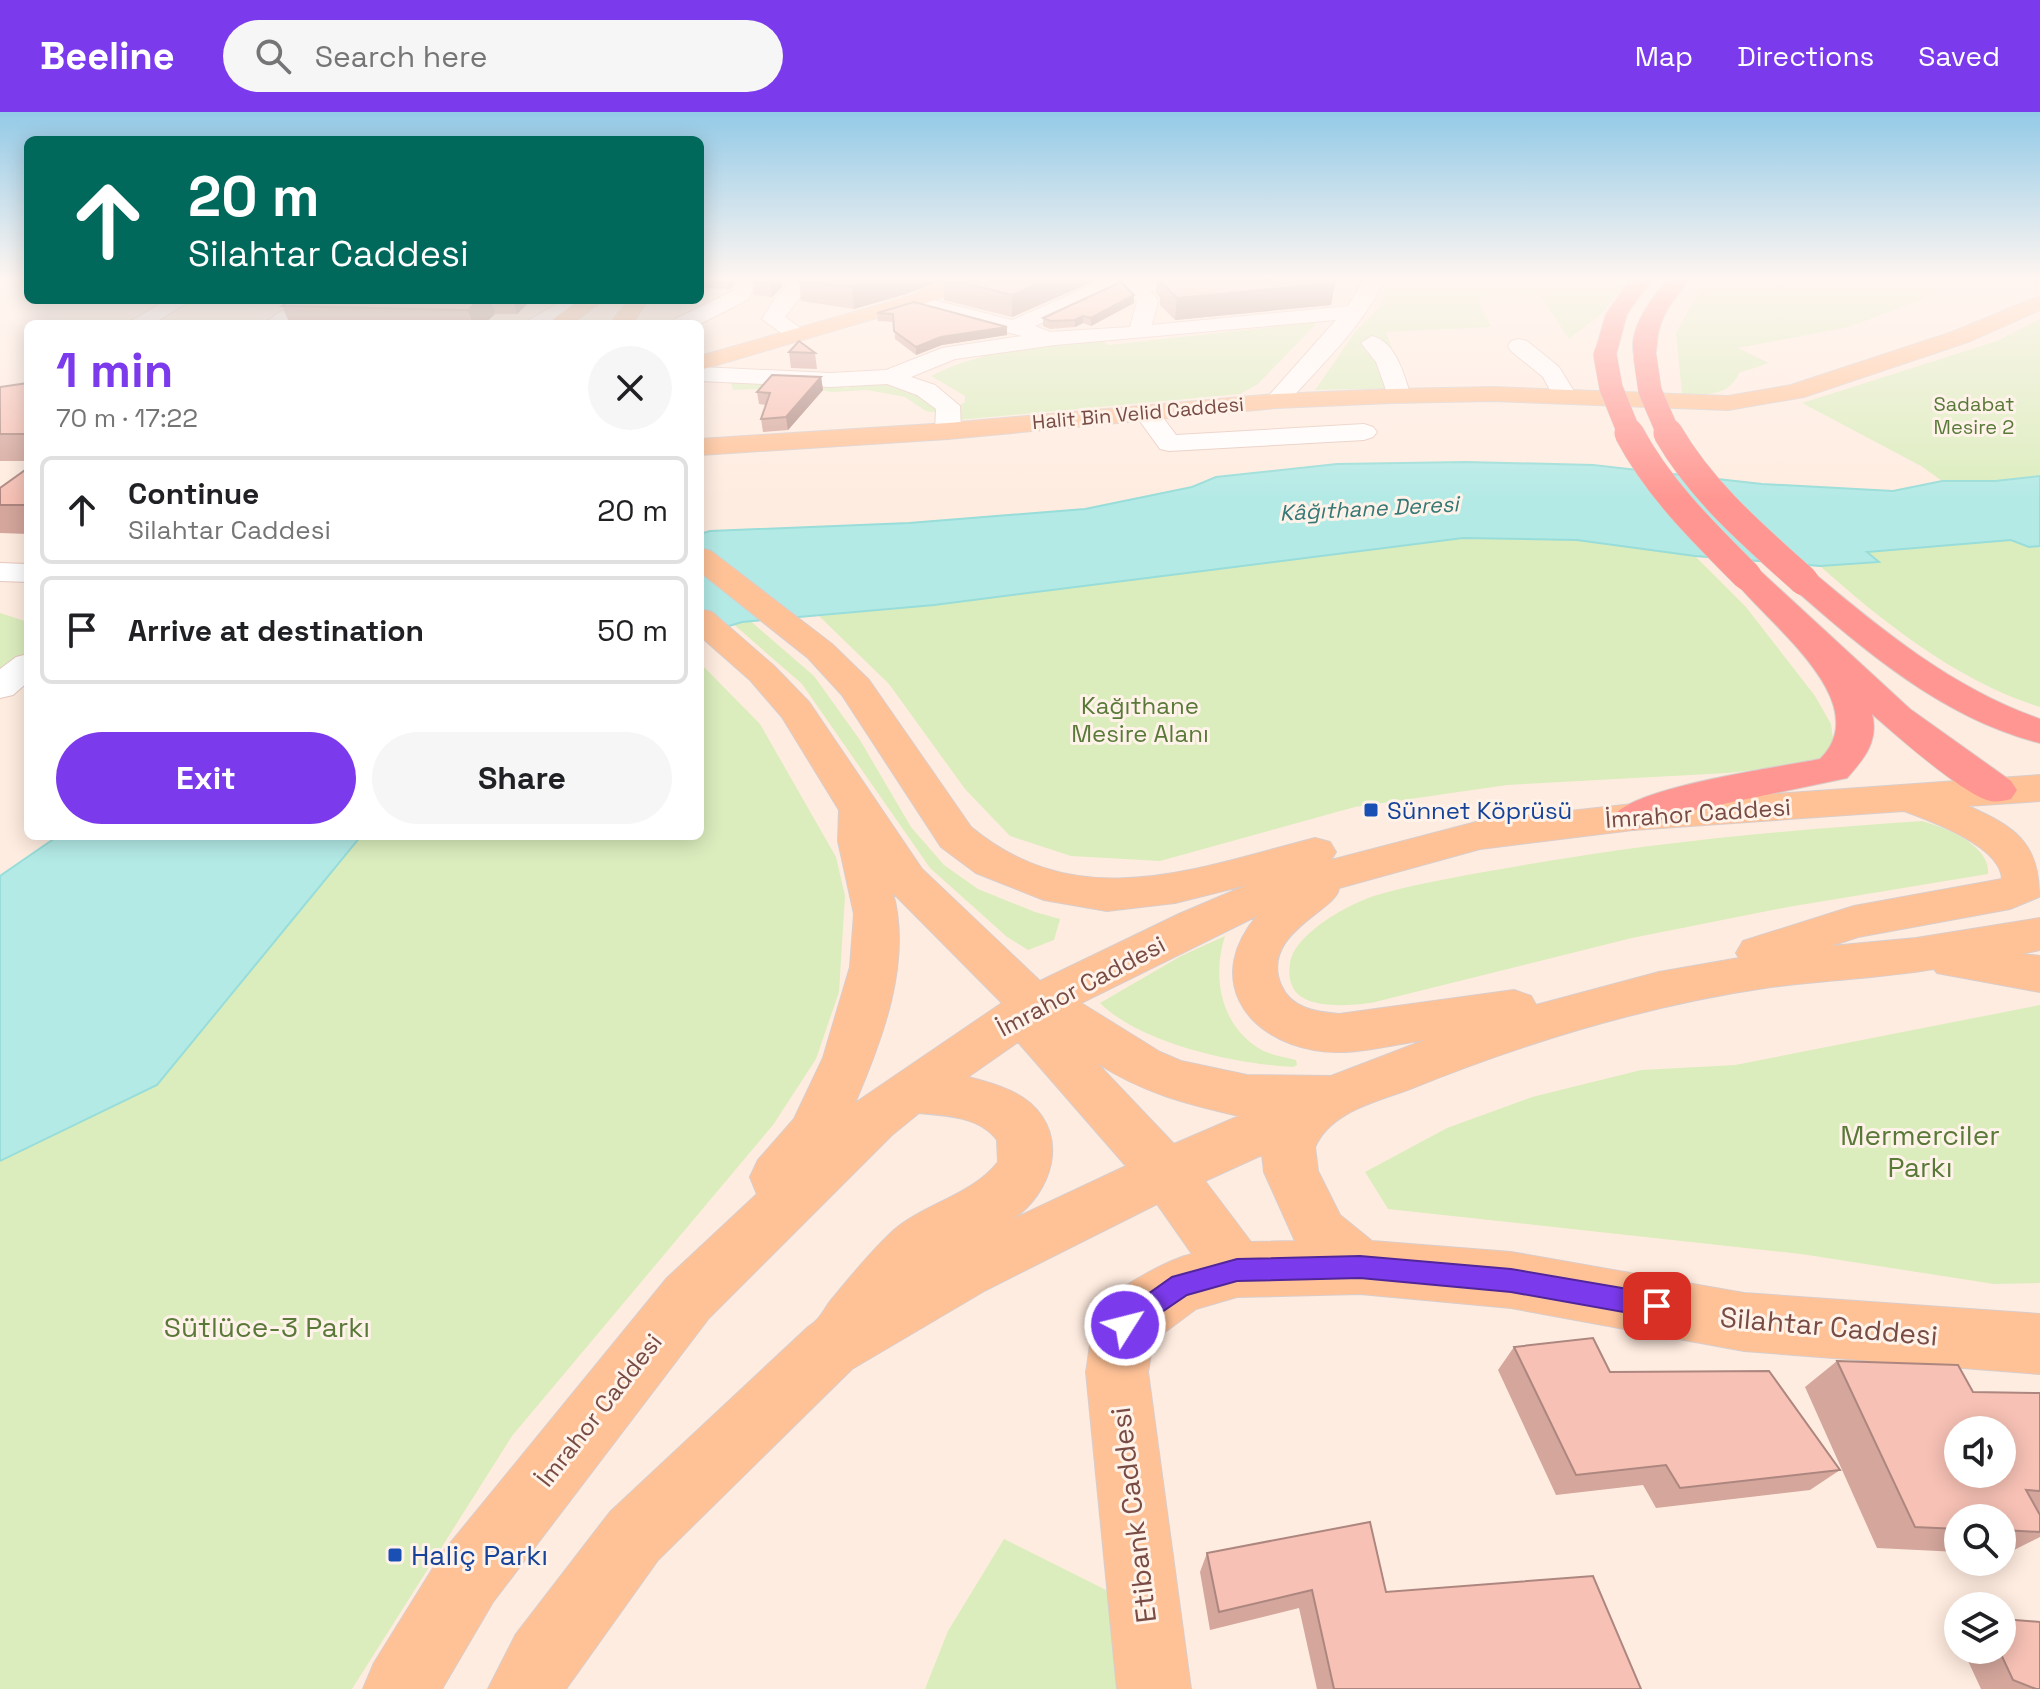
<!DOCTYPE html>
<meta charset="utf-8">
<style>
:root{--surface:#fff;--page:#f6f6f6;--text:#202124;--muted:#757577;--line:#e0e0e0;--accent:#7c3aed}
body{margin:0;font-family:"Space Grotesk",sans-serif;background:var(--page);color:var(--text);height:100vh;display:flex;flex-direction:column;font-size:30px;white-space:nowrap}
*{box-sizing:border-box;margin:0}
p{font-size:26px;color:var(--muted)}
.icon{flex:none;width:44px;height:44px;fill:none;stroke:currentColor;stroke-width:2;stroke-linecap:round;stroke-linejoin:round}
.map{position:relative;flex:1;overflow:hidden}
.details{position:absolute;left:24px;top:208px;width:680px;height:520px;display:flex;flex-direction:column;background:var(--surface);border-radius:12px;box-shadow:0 4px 20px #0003}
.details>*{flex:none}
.banner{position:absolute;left:24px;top:24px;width:680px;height:168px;border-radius:12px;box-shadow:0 4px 20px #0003;background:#00695c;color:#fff;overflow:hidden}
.controls{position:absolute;left:1944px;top:1304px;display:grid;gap:16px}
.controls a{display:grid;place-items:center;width:72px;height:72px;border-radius:50%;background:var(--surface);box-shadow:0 4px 20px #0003;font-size:40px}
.pin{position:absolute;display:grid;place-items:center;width:68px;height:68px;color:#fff;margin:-34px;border-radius:16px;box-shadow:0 4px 12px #0006}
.me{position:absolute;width:88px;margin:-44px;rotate:54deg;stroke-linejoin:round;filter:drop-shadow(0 0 6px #0008)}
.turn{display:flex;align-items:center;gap:28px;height:168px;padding:0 32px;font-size:36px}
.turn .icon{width:104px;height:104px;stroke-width:2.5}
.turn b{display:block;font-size:56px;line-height:68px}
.round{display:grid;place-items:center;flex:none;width:84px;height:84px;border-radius:42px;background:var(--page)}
.overview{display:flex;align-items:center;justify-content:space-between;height:136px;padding:0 32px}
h1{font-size:48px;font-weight:800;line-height:60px;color:var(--accent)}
.cta{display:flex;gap:16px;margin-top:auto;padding:16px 32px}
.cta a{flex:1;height:92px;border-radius:48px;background:var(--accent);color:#fff;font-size:32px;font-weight:800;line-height:92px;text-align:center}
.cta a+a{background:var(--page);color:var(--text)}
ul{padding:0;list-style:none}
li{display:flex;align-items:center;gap:24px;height:108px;margin:0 16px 12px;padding:0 16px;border:4px solid var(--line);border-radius:12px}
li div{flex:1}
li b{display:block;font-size:30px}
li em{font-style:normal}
header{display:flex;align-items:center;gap:48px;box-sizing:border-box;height:112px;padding:0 40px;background:var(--accent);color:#fff}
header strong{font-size:38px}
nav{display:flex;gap:44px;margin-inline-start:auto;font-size:28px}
.search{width:560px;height:72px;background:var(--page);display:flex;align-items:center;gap:20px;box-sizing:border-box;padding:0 28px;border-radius:44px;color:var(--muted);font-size:30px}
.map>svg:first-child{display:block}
.green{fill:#dbedbd}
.water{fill:#b3eae6;stroke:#98ddd9;stroke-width:2}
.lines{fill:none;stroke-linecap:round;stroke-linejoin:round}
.minor-casing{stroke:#e6c8be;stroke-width:2}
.major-casing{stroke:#d9cdcb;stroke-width:2}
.highway-casing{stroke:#d9cdcb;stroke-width:2}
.minor{fill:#fff;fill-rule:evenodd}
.major{fill:#ffc297;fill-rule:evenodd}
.highway{fill:#ff9691;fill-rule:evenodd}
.highway-bridge-far1-casing{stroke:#d9cdcb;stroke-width:24;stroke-linecap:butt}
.highway-bridge-casing{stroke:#d9cdcb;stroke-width:30;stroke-linecap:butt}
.highway-bridge-far1{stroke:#ff9691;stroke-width:23}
.highway-bridge{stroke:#ff9691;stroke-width:29}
.wall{fill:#d4a69c}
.shaded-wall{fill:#ad877f}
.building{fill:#f7c1b5;stroke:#ad877f;stroke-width:2;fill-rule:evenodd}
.route{fill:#7c3aed;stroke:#51269a;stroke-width:2}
.transit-dot{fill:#1a4fb4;stroke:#fff2e9;stroke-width:3}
.labels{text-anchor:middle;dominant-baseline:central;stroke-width:6;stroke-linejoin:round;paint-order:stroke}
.far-park-label{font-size:20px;fill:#597939;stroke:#fff2e9}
.far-street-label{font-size:20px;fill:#784c45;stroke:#fff2e9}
.far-water-label{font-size:22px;font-style:italic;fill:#357875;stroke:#fff2e9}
.park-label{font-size:24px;fill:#597939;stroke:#fff2e9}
.transit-label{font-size:24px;fill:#164399;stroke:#fff2e9;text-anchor:start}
.street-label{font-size:24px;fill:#784c45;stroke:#fff2e9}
.near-park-label{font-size:28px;fill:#597939;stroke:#fff2e9}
.near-street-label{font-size:28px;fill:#784c45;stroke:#fff2e9}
.near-transit-label{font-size:28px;fill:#164399;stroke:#fff2e9;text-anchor:start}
</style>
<header>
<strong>Beeline</strong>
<div class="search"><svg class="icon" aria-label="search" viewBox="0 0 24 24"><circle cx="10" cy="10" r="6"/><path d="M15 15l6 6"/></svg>Search here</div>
<nav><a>Map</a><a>Directions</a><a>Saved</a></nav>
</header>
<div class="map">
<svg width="2040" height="1577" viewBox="0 0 2040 1577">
<rect width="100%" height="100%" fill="#ffece0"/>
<path class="green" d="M 1389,167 L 1628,167 L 1603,201 L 1569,227 L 1540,183 L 1501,181 L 1478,186 L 1491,215 L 1386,220 L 1407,276 L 1315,278 L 1355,220 L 1379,196 Z
M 1716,167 L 1962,167 L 1964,171 L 1849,215 L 1738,236 L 1769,251 L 1739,261 C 1729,285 1704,283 1682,282 L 1676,221 L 1700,178 Z
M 2040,207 L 2040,364 L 1995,369 L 1942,369 L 1921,354 L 1802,291 L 1997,229 Z
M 1318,210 L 1258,272 L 1240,282 L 958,308 L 954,297 L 965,290 L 965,284 L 931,264 C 984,237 1044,233 1102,229 L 1109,233 Z
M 730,268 L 795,269 L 848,276 L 861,270 L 895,274 L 918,279 L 934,293 L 938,301 L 926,299 L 905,285 L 867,278 L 832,280 L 774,271 L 762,277 L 733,278 Z
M 1463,426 L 1577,428 L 1695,444 L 1746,495 L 1815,584 L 1831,612 L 1834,633 L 1820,648 L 1778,655 L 1728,661 L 1507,673 L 1355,695 L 1160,749 L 1071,744 L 1010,724 L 965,677 L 889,572 L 819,504 L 934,493 Z
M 2011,428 L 2029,435 L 2040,434 L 2040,595 C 1957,569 1884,511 1820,454 L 1877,450 L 1866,440 Z
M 739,499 L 814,564 L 860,628 L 911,715 L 944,753 L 978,777 L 1035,800 L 1060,807 L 1054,828 L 1028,838 L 1007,825 L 930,756 L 802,572 L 724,504 Z
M 0,501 L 28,510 L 28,541 L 0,562 Z
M 700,551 L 760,612 L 836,745 L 845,784 L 839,880 L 816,947 L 773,1013 L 512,1324 L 352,1577 L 0,1577 L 0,1049 L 157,973 L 361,724 L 700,724 Z
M 1922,709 C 1944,715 1991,733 1988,762 L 1788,795 L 1632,826 L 1371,891 C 1340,894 1282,901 1290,851 C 1295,821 1350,791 1377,783 C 1423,770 1472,762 1519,754 C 1652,730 1787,718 1922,709 Z
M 1225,824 C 1212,864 1220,913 1260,937 C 1270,943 1285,945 1296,948 L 1297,953 L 1293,955 C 1236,952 1141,932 1100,891 L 1181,844 Z
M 2040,893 L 2040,1171 L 1994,1172 L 1801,1142 L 1388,1097 L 1365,1060 L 1447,1016 L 1532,985 L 1641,958 L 1735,953 Z
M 1004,1427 L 1116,1483 L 1128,1577 L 925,1577 L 948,1519 Z"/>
<path class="water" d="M 1466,350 L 1593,353 L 1762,372 L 1893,379 L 1942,369 L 1995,369 L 2040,364 L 2040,434 L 2029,435 L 2011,428 L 1867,440 L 1879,450 L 1820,454 L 1695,444 L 1577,428 L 1463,426 L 934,493 L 742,510 L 700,523 L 700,422 L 710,419 L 909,411 L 1085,397 L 1192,375 L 1216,365 L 1337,352 Z
M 58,724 L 361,724 L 157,973 L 0,1049 L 0,764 Z"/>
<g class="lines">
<defs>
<path id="minor" d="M 738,167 L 758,167 L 749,187 L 700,212 L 672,212 L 675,207 L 733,179 Z
M 774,167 L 805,167 L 810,172 L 785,205 L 807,221 L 804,226 L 788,226 L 762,207 L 774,188 L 787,174 Z
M 1150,167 L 1220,167 L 1210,173 L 1150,179 L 1158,188 L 1152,213 L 1348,194 L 1364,167 L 1384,167 C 1364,215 1318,255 1285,294 L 1267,294 L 1264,289 L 1336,208 L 1055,233 L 955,247 L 911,265 L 935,273 L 960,294 L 961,319 L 957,324 L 939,324 L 935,319 L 936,297 L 917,283 L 887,272 L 830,275 L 700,269 L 700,255 L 830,261 L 886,258 L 942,236 L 1022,224 L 907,193 L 904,189 L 914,183 L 1012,208 L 1104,168 L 1116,167 L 1121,172 L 1118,176 L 1035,214 L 1050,220 L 1130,215 L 1137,190 L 1122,175 L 1125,171 Z
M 166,188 L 191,188 L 153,212 L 126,212 Z
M 297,188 L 321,188 L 289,212 L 263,212 Z
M 564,188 L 590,188 L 549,212 L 522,212 Z
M 1372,224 C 1396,230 1404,263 1411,284 L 1408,289 L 1390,289 L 1376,250 L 1361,231 Z
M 1519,227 L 1527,229 L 1559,255 L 1578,286 L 1575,291 L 1557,291 L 1543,265 L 1511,239 L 1508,234 L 1511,229 Z
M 1147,293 L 1156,296 L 1176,323 L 1364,312 L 1373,315 L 1377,320 L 1373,325 L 1364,328 L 1169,339 L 1160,337 L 1134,301 L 1138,296 Z
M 0,451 L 28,452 L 28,470 L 0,469 Z
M 28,542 L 28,570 L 13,583 L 0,586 L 0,557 L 16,545 Z"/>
<path id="major" d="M 953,167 L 982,167 L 979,171 L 921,193 L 700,258 L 700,244 L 907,185 Z
M 2040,184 L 2040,198 L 1968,230 L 1804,285 L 1728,298 L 1492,289 L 1392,291 L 1276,296 L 948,327 L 700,343 L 700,327 L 948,311 L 1276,282 L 1392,277 L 1492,275 L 1728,284 L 1791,273 L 1952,220 Z
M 579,188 L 603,188 L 572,212 L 547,212 Z
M 628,188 L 648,188 L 632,212 L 610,212 Z
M 700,436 L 711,439 L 832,532 L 869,568 L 971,715 C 1078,804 1195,757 1315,726 L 1330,730 L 1336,740 L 1331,748 L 1480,709 L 1633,692 L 2040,663 L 2040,689 L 1968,694 C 2013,714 2040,730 2039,785 L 2010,797 L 1858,825 L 1831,834 L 1916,826 L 2040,806 L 2040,838 L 2022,842 L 2040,844 L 2040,880 L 1937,861 L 1934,857 C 1880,866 1825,868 1771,875 C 1647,893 1526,930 1410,977 C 1376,990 1331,999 1315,1035 L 1318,1059 L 1340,1103 L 1372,1129 L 1511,1140 L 1744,1181 L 2040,1202 L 2040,1262 L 1744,1239 L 1511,1196 L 1360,1182 L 1237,1185 L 1196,1197 L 1153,1229 L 1148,1260 L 1191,1577 L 1117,1577 L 1086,1260 C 1090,1240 1090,1209 1104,1192 C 1117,1175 1170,1147 1192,1142 L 1157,1092 L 986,1178 L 852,1257 L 658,1448 L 566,1577 L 488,1577 L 516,1522 L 610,1400 L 808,1215 C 821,1207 823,1198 832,1187 C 852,1163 871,1139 894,1118 C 926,1091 972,1083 998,1050 L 997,1028 C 980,1005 946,1003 919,1001 L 892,1023 L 709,1206 L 493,1490 L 442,1577 L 363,1577 L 374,1551 L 443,1440 L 667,1166 L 757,1082 L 750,1065 L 758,1048 L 794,1007 L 823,946 L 850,855 L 854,802 L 838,729 L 839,698 L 782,605 L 750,568 L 700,524 L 700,497 L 712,500 L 774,554 L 809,590 L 922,757 L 1040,869 L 1179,802 L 1247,773 L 1175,791 L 1107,799 L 1044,788 L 976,761 L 941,735 L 842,583 L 808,546 L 700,460 ZM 1904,699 C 1931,709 2001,734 2002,767 L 1854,794 L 1743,829 L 1736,841 L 1739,846 L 1659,860 L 1536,893 L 1531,884 L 1514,878 L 1339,902 C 1317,900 1291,897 1281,873 C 1259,821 1338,798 1339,776 L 1480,737 L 1633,718 ZM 893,781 L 1002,891 L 855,991 C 882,928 912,850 893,781 ZM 1257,804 C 1206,864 1242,925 1314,938 C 1350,945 1389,933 1425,928 L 1331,964 L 1247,963 L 1181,949 L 1160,940 L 1081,891 ZM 1018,930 L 1126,1054 L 1013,1107 C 1051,1081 1070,1026 1030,991 C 1014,977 988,970 968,965 ZM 1097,951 C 1143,981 1187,992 1239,1004 L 1174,1032 ZM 1262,1043 L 1264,1060 L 1295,1129 L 1251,1130 L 1205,1069 Z"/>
<path id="highway" d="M 1631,167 L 1652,167 L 1627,202 L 1616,243 L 1613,248 L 1597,248 L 1594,243 L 1606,202 Z
M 1669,167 L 1690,167 C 1677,184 1664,197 1659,218 C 1656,228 1658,241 1653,250 L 1637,250 C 1622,224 1652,185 1669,167 Z
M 1747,455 L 1758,457 L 1910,597 L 2011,669 L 2017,678 L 2011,687 C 2002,689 1996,691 1987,688 C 1958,678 1897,624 1872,602 C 1879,629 1864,647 1847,666 L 1685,700 L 1633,718 L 1619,714 L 1613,705 C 1631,675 1781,655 1820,647 C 1879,589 1761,507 1731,464 L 1736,457 Z
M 1804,460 L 1815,462 C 1884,520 1954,577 2040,607 L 2040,631 C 1944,607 1865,539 1793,476 L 1788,469 L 1793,462 Z"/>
</defs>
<use href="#minor" class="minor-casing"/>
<use href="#major" class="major-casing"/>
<use href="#highway" class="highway-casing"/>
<use href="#minor" class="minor"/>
<use href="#major" class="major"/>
<use href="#highway" class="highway"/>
<defs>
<path id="highway-bridge-far1" d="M 1605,243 L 1611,276 L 1630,323
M 1645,245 L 1650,279 L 1669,323"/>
<path id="highway-bridge" d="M 1629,321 C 1658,376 1703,420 1747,464
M 1668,321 C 1702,380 1754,424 1804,469"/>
</defs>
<use href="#highway-bridge-far1" class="highway-bridge-far1-casing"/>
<use href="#highway-bridge" class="highway-bridge-casing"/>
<use href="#highway-bridge-far1" class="highway-bridge-far1"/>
<use href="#highway-bridge" class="highway-bridge"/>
</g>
<path class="wall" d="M 700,167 L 736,167 L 730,177 L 700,176 Z
M 752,167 L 781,167 L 782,175 L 772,185 L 754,183 Z
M 799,167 L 1099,167 L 1012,205 L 944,188 L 943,168 L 906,182 L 854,197 L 801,189 Z
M 1157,167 L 1330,167 L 1335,171 L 1331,193 L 1175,208 L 1160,193 L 1160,186 L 1156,181 Z
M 1134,183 L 1134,191 L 1091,214 L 1083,211 L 1075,215 L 1050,217 L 1043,214 L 1043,206 Z
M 291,188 L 531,188 L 517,202 L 495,202 L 484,212 L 290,212 L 282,194 Z
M 877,201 L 1007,215 L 1007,223 L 942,233 L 916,243 L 895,227 L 894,210 L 878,209 Z
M 789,240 L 815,241 L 817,257 L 791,256 Z
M 821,265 L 823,278 L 788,318 L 763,320 L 761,307 L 766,293 L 759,292 L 757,280 Z
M 28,271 L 28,349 L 0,349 L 0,275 Z
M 28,356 L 28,422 L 0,421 L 0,376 Z
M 1514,1235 L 1610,1260 L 1840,1358 L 1810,1378 L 1656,1396 L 1643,1373 L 1556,1383 L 1498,1258 Z
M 1837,1249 L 1973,1280 L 2040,1281 L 2040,1425 L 2006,1442 L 2002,1441 L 2002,1406 L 1958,1406 L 1958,1440 L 1877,1436 L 1805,1275 Z
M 1207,1441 L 1386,1480 L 1641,1577 L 1317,1577 L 1299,1496 L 1210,1518 L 1200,1460 Z
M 1963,1538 L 2002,1538 L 2040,1577 L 1981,1577 Z"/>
<path class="shaded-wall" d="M 729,167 L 736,167 L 730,177 Z
M 770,167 L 781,167 L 782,175 L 772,185 Z
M 882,167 L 943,167 L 943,168 L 906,182 L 854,197 L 852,175 Z
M 1050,167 L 1099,167 L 1012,205 L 1012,183 Z
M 1335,171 L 1331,193 L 1175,208 L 1177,186 Z
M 1134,183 L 1134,191 L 1091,214 L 1091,206 Z
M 479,188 L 491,188 L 495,202 L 484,212 L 473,212 L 468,198 Z
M 513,188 L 531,188 L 517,202 Z
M 1083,204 L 1083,211 L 1075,215 L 1075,208 Z
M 1007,215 L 1007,223 L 942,233 L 916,243 L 916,235 L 941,225 Z
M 821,265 L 823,278 L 788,318 L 786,305 Z"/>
<path class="building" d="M 799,167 L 882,167 L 852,175 L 798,168 Z
M 947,167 L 1050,167 L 1012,183 Z
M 1162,167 L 1330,167 L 1335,171 L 1177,186 L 1162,171 Z
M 1121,170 L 1134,183 L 1091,206 L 1083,204 L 1075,208 L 1051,209 L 1043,206 Z
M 291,188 L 479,188 L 468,198 L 282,194 Z
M 914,190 L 1007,215 L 941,225 L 916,235 L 894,219 L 893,202 L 877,201 Z
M 799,229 L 815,241 L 789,240 Z
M 772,263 L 821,265 L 786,305 L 761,307 L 770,281 L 757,280 Z
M 28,271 L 28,322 L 0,322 L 0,275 Z
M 28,356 L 28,393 L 0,393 L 0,376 Z
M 1593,1226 L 1610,1260 L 1769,1259 L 1840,1358 L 1680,1376 L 1666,1353 L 1576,1363 L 1514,1235 Z
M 1837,1249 L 1958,1253 L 1973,1280 L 2040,1281 L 2040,1379 L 2026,1378 L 2040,1403 L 2040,1420 L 2002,1418 L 2002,1406 L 1958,1406 L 1958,1417 L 1915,1415 ZM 1958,1318 L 2002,1318 L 2002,1362 L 1958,1362 Z
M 1370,1410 L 1386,1480 L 1593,1464 L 1641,1577 L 1334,1577 L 1312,1478 L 1219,1500 L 1207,1441 Z
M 2002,1507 L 2040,1510 L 2040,1577 L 2036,1577 L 2013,1568 L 1999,1538 L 2002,1538 Z"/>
<linearGradient id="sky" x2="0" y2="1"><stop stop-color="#93cae7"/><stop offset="0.43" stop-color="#fff6f1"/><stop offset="1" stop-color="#fff6f1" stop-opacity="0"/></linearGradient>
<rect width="2040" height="388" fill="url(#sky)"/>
<path class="route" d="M 1360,1144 L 1511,1157 L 1657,1182 L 1665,1186 L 1669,1194 L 1665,1203 L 1657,1206 L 1511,1180 L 1360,1166 L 1237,1169 L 1187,1183 L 1125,1225 L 1117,1221 L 1113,1213 L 1117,1204 L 1172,1165 L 1237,1147 Z"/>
<g class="transit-dot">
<rect x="1363" y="690" width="16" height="16" rx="4"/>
<rect x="387" y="1435" width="16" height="16" rx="4"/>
</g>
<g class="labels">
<g class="far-park-label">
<text x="1974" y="292">Sadabat<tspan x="1974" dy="23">Mesire 2</tspan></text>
</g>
<g class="far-street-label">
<text transform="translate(1138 301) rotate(-5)">Halit Bin Velid Caddesi</text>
</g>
<g class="far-water-label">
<text transform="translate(1369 396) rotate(-3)">Kâğıthane Deresi</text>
</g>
<g class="park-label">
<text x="1140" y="593">Kağıthane<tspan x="1140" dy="28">Mesire Alanı</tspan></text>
</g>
<g class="transit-label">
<text x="1387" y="698">Sünnet Köprüsü</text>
</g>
<g class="street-label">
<text transform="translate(1698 701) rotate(-4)">İmrahor Caddesi</text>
<text transform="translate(1081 874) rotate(-28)">İmrahor Caddesi</text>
<text transform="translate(599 1298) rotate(-52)">İmrahor Caddesi</text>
</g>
<g class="near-park-label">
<text x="1920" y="1023">Mermerciler<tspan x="1920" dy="32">Parkı</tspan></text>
<text x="267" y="1215">Sütlüce-3 Parkı</text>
</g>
<g class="near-street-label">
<text transform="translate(1829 1214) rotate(5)">Silahtar Caddesi</text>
<text transform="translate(1133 1403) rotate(-97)">Etibank Caddesi</text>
</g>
<g class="near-transit-label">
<text x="411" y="1443">Haliç Parkı</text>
</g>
</g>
</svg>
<div class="controls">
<a><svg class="icon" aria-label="sound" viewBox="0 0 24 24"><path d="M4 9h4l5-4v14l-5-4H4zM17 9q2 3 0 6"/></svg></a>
<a><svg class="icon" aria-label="search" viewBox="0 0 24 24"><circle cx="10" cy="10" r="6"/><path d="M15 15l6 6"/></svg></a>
<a><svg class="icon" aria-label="layers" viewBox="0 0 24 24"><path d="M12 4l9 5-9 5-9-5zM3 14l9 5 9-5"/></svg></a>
</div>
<div class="pin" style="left:1657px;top:1194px;background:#d93025"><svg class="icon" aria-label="arrive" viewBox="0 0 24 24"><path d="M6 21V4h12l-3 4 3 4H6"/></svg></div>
<svg class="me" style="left:1125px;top:1213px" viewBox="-20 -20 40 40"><circle r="17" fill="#7c3aed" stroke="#fff" stroke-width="3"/><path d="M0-11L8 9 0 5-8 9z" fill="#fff"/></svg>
<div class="banner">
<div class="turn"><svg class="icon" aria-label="ahead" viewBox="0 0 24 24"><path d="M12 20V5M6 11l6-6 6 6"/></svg><div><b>20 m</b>Silahtar Caddesi</div></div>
</div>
<section class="details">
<div class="overview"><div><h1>1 min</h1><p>70 m · 17:22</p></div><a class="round"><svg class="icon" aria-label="close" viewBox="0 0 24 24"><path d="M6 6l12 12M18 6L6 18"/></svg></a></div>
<ul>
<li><svg class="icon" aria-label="ahead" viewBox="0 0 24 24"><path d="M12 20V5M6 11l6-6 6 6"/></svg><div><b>Continue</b><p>Silahtar Caddesi</p></div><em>20 m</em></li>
<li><svg class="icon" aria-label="arrive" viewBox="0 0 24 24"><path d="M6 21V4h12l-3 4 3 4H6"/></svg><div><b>Arrive at destination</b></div><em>50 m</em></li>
</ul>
<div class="cta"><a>Exit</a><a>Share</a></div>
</section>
</div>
